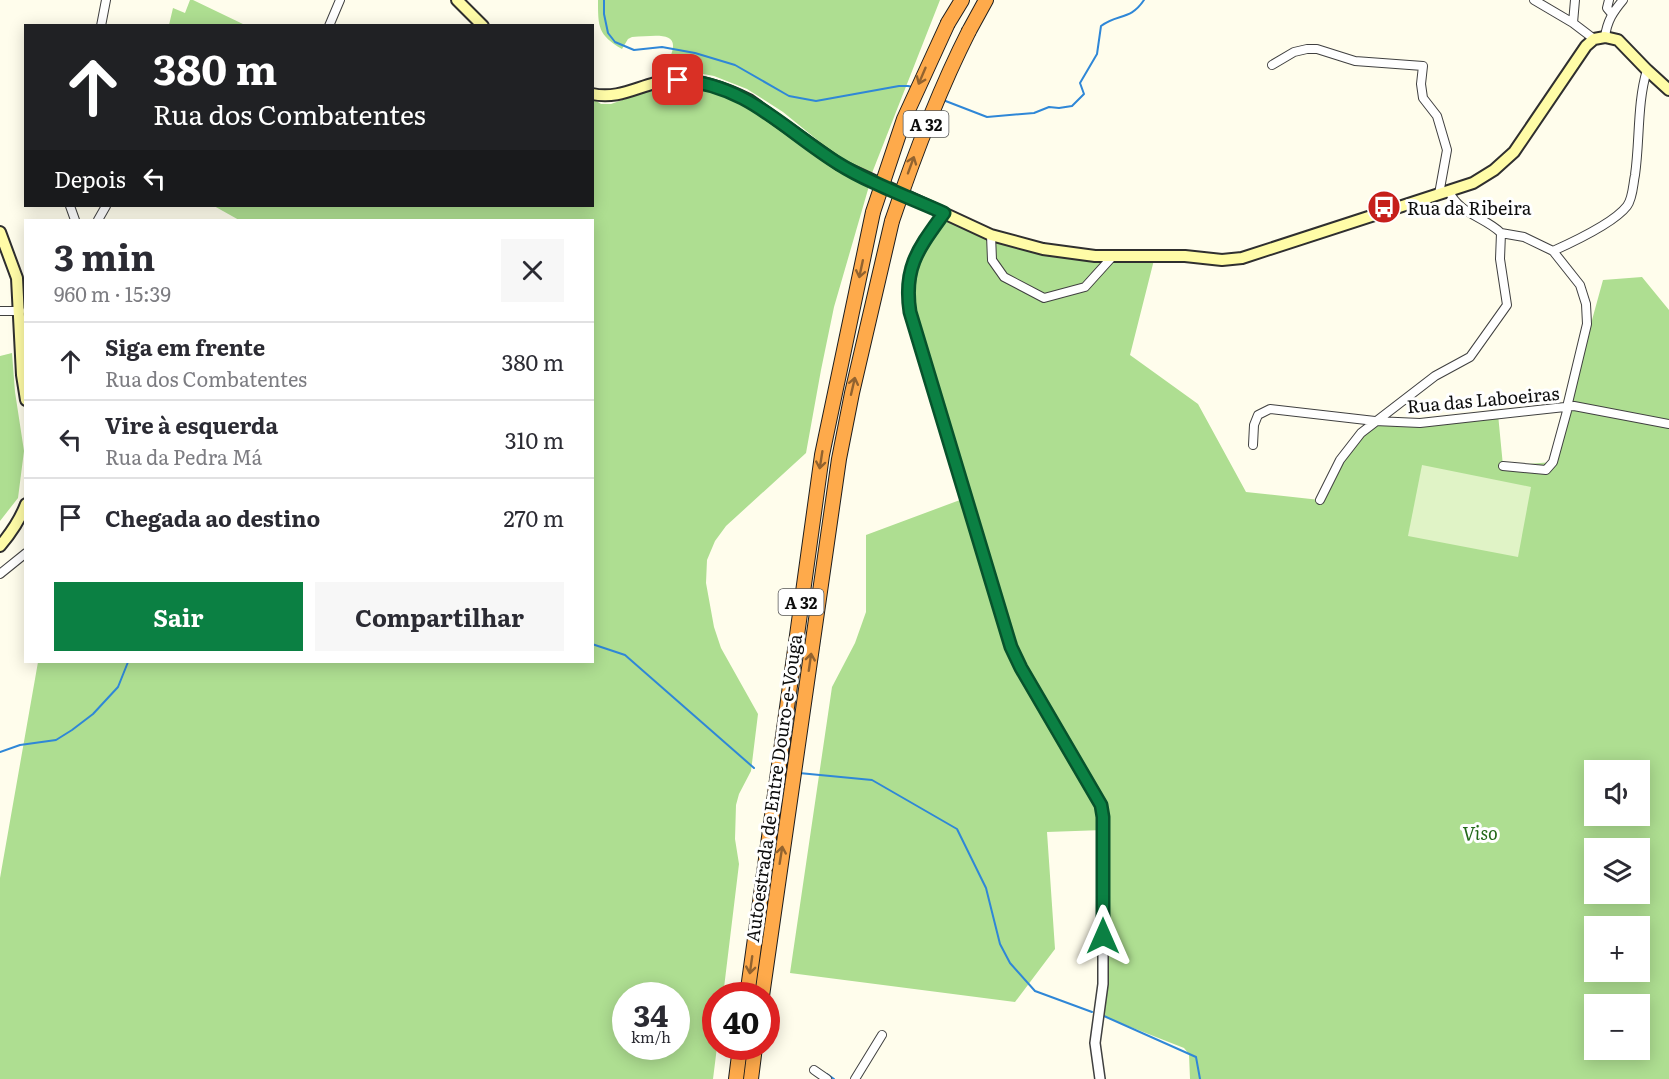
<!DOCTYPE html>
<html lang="pt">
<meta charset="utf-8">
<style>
:root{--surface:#fff;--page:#f7f7f7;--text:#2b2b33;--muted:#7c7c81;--line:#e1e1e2;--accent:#0b8043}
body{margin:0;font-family:Literata,serif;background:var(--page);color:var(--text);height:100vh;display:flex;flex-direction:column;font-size:22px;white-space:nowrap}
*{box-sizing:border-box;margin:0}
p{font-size:20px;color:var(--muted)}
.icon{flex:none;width:33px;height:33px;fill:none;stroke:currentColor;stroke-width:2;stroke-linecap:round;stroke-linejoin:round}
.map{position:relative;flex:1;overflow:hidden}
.panel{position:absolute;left:24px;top:219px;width:570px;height:444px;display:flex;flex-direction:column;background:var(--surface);border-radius:0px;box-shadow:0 3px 15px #0003}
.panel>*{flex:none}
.top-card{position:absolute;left:24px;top:24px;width:570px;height:183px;border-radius:0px;box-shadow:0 3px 15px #0003;background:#202124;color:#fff;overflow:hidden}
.fabs{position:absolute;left:1584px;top:760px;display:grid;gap:12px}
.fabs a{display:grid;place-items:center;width:66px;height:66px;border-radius:0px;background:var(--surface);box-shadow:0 3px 15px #0003;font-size:30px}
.speed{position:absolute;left:612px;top:982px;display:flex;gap:12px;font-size:30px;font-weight:700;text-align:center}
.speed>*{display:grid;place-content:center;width:78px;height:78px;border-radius:50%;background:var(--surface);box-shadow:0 3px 15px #0003;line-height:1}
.speed small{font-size:15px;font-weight:400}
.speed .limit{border:9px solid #d22;background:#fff;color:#111}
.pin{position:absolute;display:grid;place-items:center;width:51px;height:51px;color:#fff;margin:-26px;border-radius:12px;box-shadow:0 3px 9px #0006}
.me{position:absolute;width:66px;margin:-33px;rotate:0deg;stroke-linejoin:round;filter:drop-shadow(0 0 4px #0008)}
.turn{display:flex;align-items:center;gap:21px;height:126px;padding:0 30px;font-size:27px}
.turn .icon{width:78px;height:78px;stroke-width:2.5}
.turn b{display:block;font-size:42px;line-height:51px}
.then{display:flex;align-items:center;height:57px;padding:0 30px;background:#0003;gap:12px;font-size:22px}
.round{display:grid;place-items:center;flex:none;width:63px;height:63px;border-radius:0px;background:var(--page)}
.headline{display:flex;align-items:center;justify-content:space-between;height:102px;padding:0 30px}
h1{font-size:36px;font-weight:700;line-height:45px}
.cta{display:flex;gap:12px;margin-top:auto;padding:12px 30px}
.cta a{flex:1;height:69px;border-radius:0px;background:var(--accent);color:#fff;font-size:24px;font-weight:700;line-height:69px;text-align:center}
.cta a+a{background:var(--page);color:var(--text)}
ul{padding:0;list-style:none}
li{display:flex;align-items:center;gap:18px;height:78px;padding:0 30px;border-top:2px solid var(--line)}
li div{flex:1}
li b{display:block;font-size:22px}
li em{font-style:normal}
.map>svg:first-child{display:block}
.forest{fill:#aede91;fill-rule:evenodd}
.pitch{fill:#e0f3c6}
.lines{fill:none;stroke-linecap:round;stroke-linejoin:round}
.stream{stroke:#2f87d7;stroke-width:2}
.minor-casing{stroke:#404040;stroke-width:10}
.tertiary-casing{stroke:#404040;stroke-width:12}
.secondary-casing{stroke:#2f2f2f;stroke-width:14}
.motorway-casing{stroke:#1e1e1e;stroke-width:16}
.minor{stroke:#fff;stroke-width:8}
.tertiary{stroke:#fff;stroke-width:9}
.secondary{stroke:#fffca7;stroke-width:10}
.motorway{stroke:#feaa4b;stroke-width:14}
.motorway-bridge-casing{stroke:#1e1e1e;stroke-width:16;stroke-linecap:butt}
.motorway-bridge{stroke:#feaa4b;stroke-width:14}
.oneway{stroke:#92632f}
.route-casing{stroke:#07532c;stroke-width:15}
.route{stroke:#0b8043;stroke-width:10}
.labels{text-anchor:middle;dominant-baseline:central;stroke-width:6;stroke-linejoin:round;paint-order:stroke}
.shield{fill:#fff;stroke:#565656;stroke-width:1.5}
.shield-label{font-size:16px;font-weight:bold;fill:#0d0d0d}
.poi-label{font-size:18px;fill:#0d0d0d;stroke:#fff;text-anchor:start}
.street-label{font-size:18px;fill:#0d0d0d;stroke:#fff}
.park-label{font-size:18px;font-style:italic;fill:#236919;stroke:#fff}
</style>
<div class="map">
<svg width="1669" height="1079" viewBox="0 0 1669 1079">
<rect width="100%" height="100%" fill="#fffdec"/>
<path class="forest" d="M 190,0 L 193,0 L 245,25 L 169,25 L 173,8 L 185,13 Z
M 598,0 L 940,0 L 872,173 L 837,156 L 783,112 L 747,89 L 714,76 L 665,67 C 687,29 660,36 632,37 L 628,39 L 622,49 C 598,35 598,27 598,0 Z
M 673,87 L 706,90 L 738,102 L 796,138 L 838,171 L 869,186 L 834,307 L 821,370 L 806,453 L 726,526 L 715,541 L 707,560 L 706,583 L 714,627 L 721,648 L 758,714 L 751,771 L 739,794 L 736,805 L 735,839 L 739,864 L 723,996 L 716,996 L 717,1047 L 713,1079 L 0,1079 L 0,878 L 38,662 L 592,662 L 592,220 L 239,220 L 214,206 L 592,206 L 593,99 L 601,104 L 611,104 L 654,89 ZM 626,996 L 676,996 L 676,1047 L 626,1047 Z
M 944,213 L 1043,249 L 1155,256 L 1130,355 L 1198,404 L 1246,492 L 1320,500 L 1340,460 L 1375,421 L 1420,423 L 1498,414 L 1503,466 L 1553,462 L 1603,280 L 1642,277 L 1669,310 L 1669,1079 L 1190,1079 L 1189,1054 L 1184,1048 L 1100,1015 L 1103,830 L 1047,832 L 1055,949 L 1015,1002 L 790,973 L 832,687 L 855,643 L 866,612 L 866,535 L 968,497 L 910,312 L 911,267 ZM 1594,771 L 1640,771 L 1640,816 L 1594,816 ZM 1594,849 L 1640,849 L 1640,894 L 1594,894 ZM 1594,927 L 1640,927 L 1640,972 L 1594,972 ZM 1594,1005 L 1640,1005 L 1640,1050 L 1594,1050 Z
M 12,353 L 15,392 L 24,451 L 18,498 L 0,521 L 0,356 Z"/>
<path class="pitch" d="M 1422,465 L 1531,487 L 1518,557 L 1408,536 Z"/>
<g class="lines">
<path class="stream" d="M 604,0 L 604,14 L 608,33 L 615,42 L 634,50 L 662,47 L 695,53 L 735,65 L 789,96 L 816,101 L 899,86 L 908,86 L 913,87
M 943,100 L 987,117 L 1034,113 L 1049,107 L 1059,108 L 1072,106 L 1084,94 L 1080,83 L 1097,54 L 1101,26 C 1118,13 1130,21 1144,0
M 592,644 L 625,655 L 754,768
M 0,752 L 20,745 L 56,740 L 72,730 L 93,714 L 118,687 L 128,662
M 799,773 L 872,780 L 957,829 L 986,888 L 1000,944 L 1010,963 L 1035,991 L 1092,1012
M 1104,1016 L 1196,1057 L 1200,1079
M 827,1074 L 834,1079"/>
<defs>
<path id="minor" d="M 1534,0 L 1573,23 L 1594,39
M 1609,0 L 1607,8 L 1612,14
M 1573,23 L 1575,0
M 101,26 L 106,0
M 329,26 L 340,0
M 1605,37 C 1607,21 1613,12 1623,0
M 1272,65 L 1294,52 L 1307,49 L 1317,49 L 1355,61 L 1423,66 L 1421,84 L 1423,98 L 1437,116 L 1447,150 L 1439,194
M 70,206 L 75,220
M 98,220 L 106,206
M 1501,233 L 1524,237 L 1553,251 L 1580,285 L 1586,304 L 1587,324 L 1567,407 L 1567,411 L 1553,462 L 1546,470 L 1503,466
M 991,235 L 992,260 L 1004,277 L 1044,298 L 1085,287 L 1113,256
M 1553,251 C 1573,242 1614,223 1627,206 C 1633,198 1633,184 1635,175 C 1640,140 1637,103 1647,70
M 0,311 L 20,311
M 1253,445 L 1254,425 L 1258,415 L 1270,409 L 1375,421 L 1420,423 L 1574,406 L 1669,424
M 1320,500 L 1340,460 L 1361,433 L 1435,376 L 1470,357 L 1507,305 L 1500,259 L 1501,233 C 1485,217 1459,214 1449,191
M 0,574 L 26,553
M 814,1070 L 827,1079
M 855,1079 L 882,1035"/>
<path id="tertiary" d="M 944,213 C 919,248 903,267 910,312 L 1011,647 L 1021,668 L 1101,805 L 1103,817 L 1103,984 L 1095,1043 L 1100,1079"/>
<path id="secondary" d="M 457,0 L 483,26
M 592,94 C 616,99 633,89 655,83 C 687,74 721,86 749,100 L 840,165 L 991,235 L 1043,249 L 1095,256 L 1185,256 L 1222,260 L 1242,258 L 1473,183 L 1494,170 L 1514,152 L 1586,46 L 1594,39 L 1605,37 L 1618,40 L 1647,70 L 1669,90
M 0,232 L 17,278 L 22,375 L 26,400
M 0,546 C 11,533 20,520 26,504"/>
<path id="motorway" d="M 948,23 L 962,0
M 969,31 L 986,0
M 747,996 L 822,455 L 873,212
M 762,996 L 839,459 L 852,393 L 892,221
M 736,1079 L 740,1047
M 751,1079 L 755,1047"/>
</defs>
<use href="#minor" class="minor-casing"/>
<use href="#tertiary" class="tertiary-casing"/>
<use href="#secondary" class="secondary-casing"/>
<use href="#motorway" class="motorway-casing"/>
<use href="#minor" class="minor"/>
<use href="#tertiary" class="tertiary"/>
<use href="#secondary" class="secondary"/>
<use href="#motorway" class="motorway"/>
<defs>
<path id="motorway-bridge" d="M 873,212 L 904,119 L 948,23
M 892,221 C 914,156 938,92 969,31"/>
</defs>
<use href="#motorway-bridge" class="motorway-bridge-casing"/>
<use href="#motorway-bridge" class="motorway-bridge"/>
</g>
<defs><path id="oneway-shaft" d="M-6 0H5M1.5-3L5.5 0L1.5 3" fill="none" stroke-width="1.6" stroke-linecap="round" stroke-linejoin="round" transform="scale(1.5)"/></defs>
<g class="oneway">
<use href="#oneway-shaft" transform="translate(922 76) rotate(113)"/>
<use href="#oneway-shaft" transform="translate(911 165) rotate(-70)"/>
<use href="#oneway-shaft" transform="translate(861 269) rotate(102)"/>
<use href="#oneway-shaft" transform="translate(853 386) rotate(-77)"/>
<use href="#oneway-shaft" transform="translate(821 460) rotate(99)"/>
<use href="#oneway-shaft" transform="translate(810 662) rotate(-82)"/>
<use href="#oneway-shaft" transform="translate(781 855) rotate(-81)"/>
<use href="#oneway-shaft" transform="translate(751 965) rotate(98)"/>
</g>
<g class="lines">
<defs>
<path id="route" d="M 678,80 C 747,84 784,130 839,164 C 869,183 911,198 944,213 C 919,248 903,267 910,312 L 1011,647 L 1021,668 L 1101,805 L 1103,817 L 1103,936"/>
</defs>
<use href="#route" class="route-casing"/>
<use href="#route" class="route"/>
</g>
<defs>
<symbol id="bus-disc" viewBox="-11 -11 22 22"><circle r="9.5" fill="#c61f1b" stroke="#fff"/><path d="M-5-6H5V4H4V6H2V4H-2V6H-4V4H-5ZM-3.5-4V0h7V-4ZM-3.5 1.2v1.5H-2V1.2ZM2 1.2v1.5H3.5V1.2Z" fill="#fff"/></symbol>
</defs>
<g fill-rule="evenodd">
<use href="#bus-disc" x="1365" y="188" width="38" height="38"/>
</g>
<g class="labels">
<g class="shield">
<rect x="903.5" y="111" width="45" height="26" rx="4.5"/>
<rect x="778.5" y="589" width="45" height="26" rx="4.5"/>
</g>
<g class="shield-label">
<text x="926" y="124">A 32</text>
<text x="801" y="602">A 32</text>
</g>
<g class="poi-label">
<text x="1407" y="207">Rua da Ribeira</text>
</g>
<g class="street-label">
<text transform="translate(1483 399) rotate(-5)">Rua das Laboeiras</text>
<text transform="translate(773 788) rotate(-82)">Autoestrada de Entre Douro-e-Vouga</text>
</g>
<g class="park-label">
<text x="1480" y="832">Viso</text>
</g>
</g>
</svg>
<div class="fabs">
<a><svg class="icon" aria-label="sound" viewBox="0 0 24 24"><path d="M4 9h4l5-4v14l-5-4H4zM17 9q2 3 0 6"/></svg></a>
<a><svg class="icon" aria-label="layers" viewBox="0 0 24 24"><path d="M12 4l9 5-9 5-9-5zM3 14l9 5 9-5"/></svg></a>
<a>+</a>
<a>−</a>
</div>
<div class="speed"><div>34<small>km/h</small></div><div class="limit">40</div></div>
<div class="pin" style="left:678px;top:80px;background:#d93025"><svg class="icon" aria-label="arrive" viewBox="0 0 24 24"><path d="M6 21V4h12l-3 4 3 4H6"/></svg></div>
<svg class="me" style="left:1103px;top:936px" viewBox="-20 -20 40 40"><path d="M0-17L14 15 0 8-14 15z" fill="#0b8043" stroke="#fff" stroke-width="4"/></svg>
<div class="top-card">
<div class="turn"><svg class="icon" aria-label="ahead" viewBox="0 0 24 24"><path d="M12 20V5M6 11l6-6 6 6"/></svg><div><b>380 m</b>Rua dos Combatentes</div></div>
<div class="then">Depois<svg class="icon" aria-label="left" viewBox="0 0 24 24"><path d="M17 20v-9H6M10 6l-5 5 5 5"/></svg></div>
</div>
<section class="panel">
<div class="headline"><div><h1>3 min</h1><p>960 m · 15:39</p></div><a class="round"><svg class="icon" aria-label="close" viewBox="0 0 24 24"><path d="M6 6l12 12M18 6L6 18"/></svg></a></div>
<ul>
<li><svg class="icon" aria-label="ahead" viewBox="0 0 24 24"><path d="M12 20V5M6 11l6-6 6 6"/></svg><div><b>Siga em frente</b><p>Rua dos Combatentes</p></div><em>380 m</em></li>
<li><svg class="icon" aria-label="left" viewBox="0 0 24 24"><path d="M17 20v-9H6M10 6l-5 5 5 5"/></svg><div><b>Vire à esquerda</b><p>Rua da Pedra Má</p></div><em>310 m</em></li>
<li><svg class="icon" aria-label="arrive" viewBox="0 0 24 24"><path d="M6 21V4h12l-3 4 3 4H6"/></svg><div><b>Chegada ao destino</b></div><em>270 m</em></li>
</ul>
<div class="cta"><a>Sair</a><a>Compartilhar</a></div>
</section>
</div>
